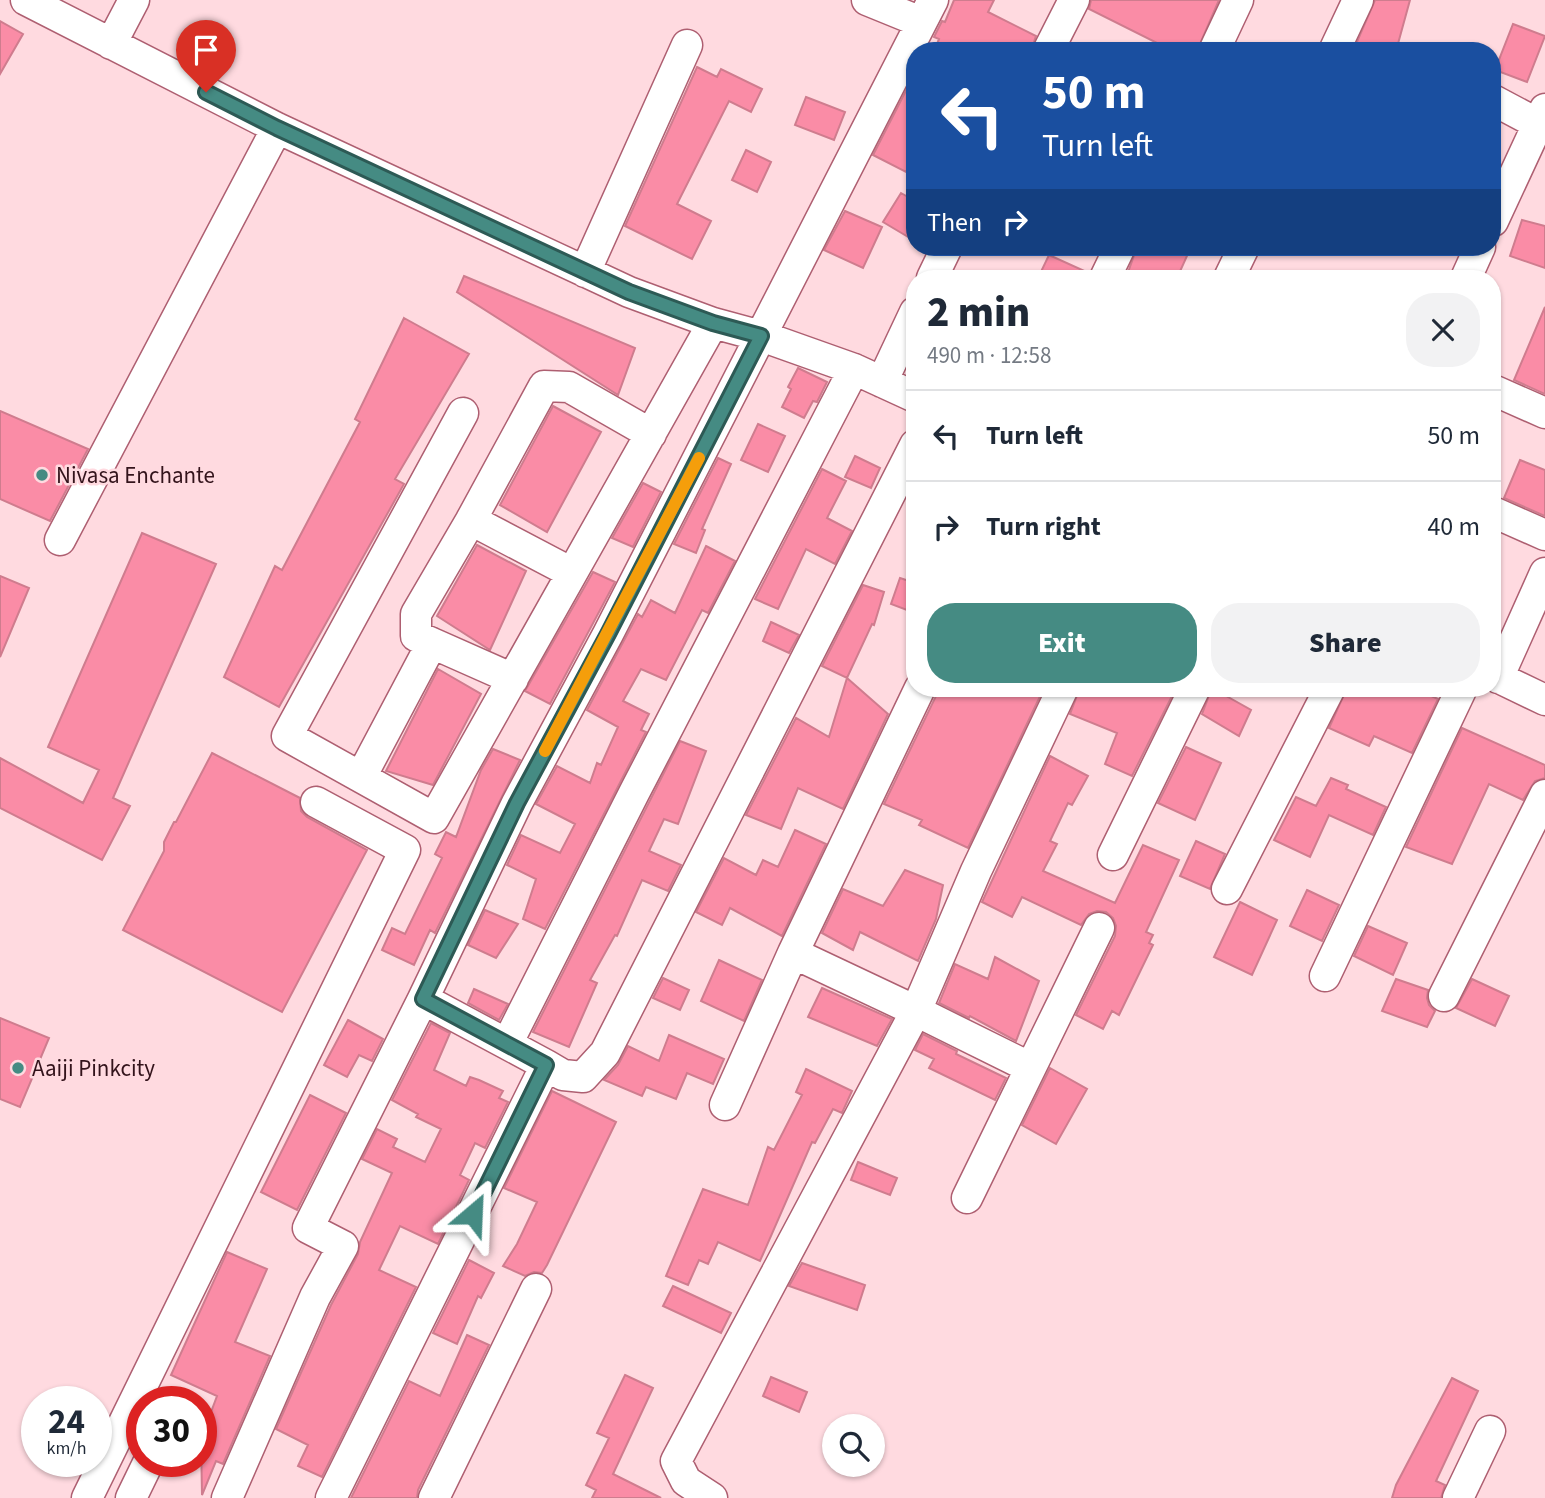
<!DOCTYPE html>
<meta charset="utf-8">
<style>
:root{--surface:#fff;--page:#f2f2f3;--text:#1f2937;--muted:#747a83;--line:#e0e1e3;--accent:#458b83}
body{margin:0;font-family:"Source Sans 3",sans-serif;background:var(--page);color:var(--text);height:100vh;display:flex;flex-direction:column;font-size:26px;white-space:nowrap}
*{box-sizing:border-box;margin:0}
p{font-size:23px;color:var(--muted)}
.icon{flex:none;width:38px;height:38px;fill:none;stroke:currentColor;stroke-width:2;stroke-linecap:round;stroke-linejoin:round}
.map{position:relative;flex:1;overflow:hidden}
.sheet{position:absolute;left:906px;top:270px;width:595px;height:427px;display:flex;flex-direction:column;background:var(--surface);border-radius:28px;box-shadow:0 2px 5px #0004}
.sheet>*{flex:none}
.banner{position:absolute;left:906px;top:42px;width:595px;height:214px;border-radius:28px;box-shadow:0 2px 5px #0004;background:#1a4fa0;color:#fff;overflow:hidden}
.tools{position:absolute;left:822px;top:1414px;display:grid;gap:14px}
.tools a{display:grid;place-items:center;width:63px;height:63px;border-radius:50%;background:var(--surface);box-shadow:0 2px 5px #0004;font-size:35px}
.speed{position:absolute;left:21px;top:1386px;display:flex;gap:14px;font-size:35px;font-weight:700;text-align:center}
.speed>*{display:grid;place-content:center;width:91px;height:91px;border-radius:50%;background:var(--surface);box-shadow:0 2px 5px #0004;line-height:1}
.speed small{font-size:18px;font-weight:400}
.speed .limit{border:10px solid #d22;background:#fff;color:#111}
.pin{position:absolute;display:grid;place-items:center;width:60px;height:60px;color:#fff;margin:-72px -30px;border-radius:50% 50% 50% 0;rotate:-45deg;box-shadow:0 0 7px #0007}
.pin .icon{rotate:45deg}
.me{position:absolute;width:77px;margin:-38px;rotate:26deg;stroke-linejoin:round;filter:drop-shadow(0 0 5px #0008)}
.turn{display:flex;align-items:center;gap:24px;height:147px;padding:0 21px;font-size:32px}
.turn .icon{width:91px;height:91px;stroke-width:2.5}
.turn b{display:block;font-size:49px;line-height:60px}
.then{display:flex;align-items:center;height:66px;padding:0 21px;background:#0003;gap:14px;font-size:26px}
.round{display:grid;place-items:center;flex:none;width:74px;height:74px;border-radius:28px;background:var(--page)}
.head{display:flex;align-items:center;justify-content:space-between;height:119px;padding:0 21px}
h1{font-size:42px;font-weight:800;line-height:52px}
.primary-button{display:flex;gap:14px;margin-top:auto;padding:14px 21px}
.primary-button a{flex:1;height:80px;border-radius:28px;background:var(--accent);color:#fff;font-size:28px;font-weight:800;line-height:80px;text-align:center}
.primary-button a+a{background:var(--page);color:var(--text)}
ul{padding:0;list-style:none}
li{display:flex;align-items:center;gap:21px;height:91px;padding:0 21px;border-top:2px solid var(--line)}
li div{flex:1}
li b{display:block;font-size:26px}
li em{font-style:normal}
.map>svg:first-child{display:block}
.building{fill:#fa8ca6;stroke:#cf7c8e;stroke-width:2}
.lines{fill:none;stroke-linecap:round;stroke-linejoin:round}
.minor-casing{stroke:#ae5f71;stroke-width:33}
.minor{stroke:#fff;stroke-width:30}
.route-casing{stroke:#2d5a55;stroke-width:18}
.route{stroke:#458b83;stroke-width:12}
.slow{stroke:#f59e0b;stroke-width:12}
.poi-dot{fill:#458b83;stroke:#ffdae0;stroke-width:2.5}
.labels{text-anchor:middle;dominant-baseline:central;stroke-width:5;stroke-linejoin:round;paint-order:stroke}
.poi-label{font-size:23px;fill:#33131b;stroke:#ffdae0;text-anchor:start}
</style>
<div class="map">
<svg width="1545" height="1498" viewBox="0 0 1545 1498">
<rect width="100%" height="100%" fill="#ffdae0"/>
<path class="building" d="M 954,0 L 994,0 L 988,12 L 1036,36 L 1031,51 L 934,51 L 939,39 L 934,37 L 942,21 L 945,22 Z
M 1091,0 L 1219,0 L 1197,51 L 1173,51 L 1089,9 Z
M 1375,0 L 1410,0 L 1396,51 L 1353,51 Z
M 0,21 L 23,34 L 0,74 Z
M 1513,24 L 1545,36 L 1527,82 L 1495,70 Z
M 697,67 L 717,77 L 721,69 L 762,89 L 751,112 L 729,101 L 677,204 L 711,221 L 692,259 L 625,226 Z
M 915,73 L 915,153 L 906,172 L 873,155 Z
M 806,97 L 845,112 L 834,140 L 795,125 Z
M 746,150 L 771,162 L 757,192 L 732,180 Z
M 901,193 L 915,201 L 915,241 L 883,222 Z
M 845,211 L 882,227 L 863,268 L 824,250 Z
M 1522,220 L 1545,226 L 1545,268 L 1510,256 Z
M 1137,247 L 1191,247 L 1177,278 L 1126,278 Z
M 1049,255 L 1089,273 L 1088,278 L 1038,278 Z
M 464,276 L 635,348 L 618,395 L 457,292 Z
M 1545,307 L 1545,394 L 1514,380 Z
M 404,318 L 469,354 L 395,479 L 404,484 L 279,707 L 224,677 L 275,566 L 282,570 L 360,422 L 355,419 Z
M 798,368 L 827,382 L 817,402 L 813,401 L 804,418 L 782,407 L 791,389 L 788,387 Z
M 553,406 L 601,432 L 547,532 L 500,505 Z
M 0,411 L 88,449 L 50,521 L 0,499 Z
M 758,424 L 785,436 L 768,472 L 741,460 Z
M 855,456 L 880,468 L 871,488 L 845,477 Z
M 718,458 L 731,464 L 702,529 L 705,530 L 696,553 L 674,544 Z
M 1520,460 L 1545,470 L 1545,516 L 1504,498 Z
M 822,469 L 846,481 L 827,518 L 852,531 L 835,564 L 806,549 L 778,609 L 755,599 Z
M 643,483 L 661,492 L 633,547 L 612,538 Z
M 142,533 L 216,564 L 113,798 L 130,806 L 102,860 L 0,808 L 0,758 L 83,803 L 99,770 L 48,747 Z
M 477,545 L 526,571 L 490,650 L 437,616 Z
M 706,546 L 735,561 L 708,613 L 702,610 L 666,680 L 641,669 L 623,701 L 649,714 L 641,730 L 646,732 L 545,929 L 523,919 L 536,879 L 507,865 L 521,835 L 560,853 L 575,824 L 536,804 L 557,766 L 590,783 L 597,763 L 601,765 L 618,727 L 587,710 L 638,614 L 642,617 L 651,600 L 675,613 Z
M 593,572 L 615,582 L 550,704 L 525,691 Z
M 0,576 L 29,588 L 0,657 Z
M 900,578 L 915,583 L 915,613 L 891,604 Z
M 863,585 L 884,592 L 874,625 L 872,624 L 847,678 L 822,666 Z
M 771,622 L 799,635 L 789,653 L 763,641 Z
M 438,669 L 481,694 L 433,785 L 386,771 Z
M 847,678 L 888,714 L 843,809 L 798,788 L 781,829 L 746,815 L 796,718 L 829,737 Z
M 937,688 L 1044,688 L 968,848 L 919,825 L 922,820 L 884,804 L 936,696 Z
M 1080,688 L 1176,688 L 1132,776 L 1105,764 L 1117,733 L 1070,714 Z
M 1212,688 L 1251,710 L 1239,736 L 1202,714 Z
M 1347,688 L 1414,688 L 1438,699 L 1412,753 L 1374,736 L 1369,746 L 1329,728 Z
M 1462,728 L 1545,765 L 1545,778 L 1535,781 L 1523,800 L 1489,784 L 1452,864 L 1406,847 Z
M 680,741 L 706,751 L 678,824 L 664,819 L 649,851 L 681,865 L 668,891 L 642,880 L 617,936 L 615,935 L 590,980 L 597,983 L 569,1047 L 533,1032 Z
M 1186,747 L 1221,763 L 1195,820 L 1158,803 Z
M 493,749 L 520,760 L 435,933 L 430,930 L 414,965 L 382,950 L 392,928 L 405,934 L 442,858 L 435,854 L 446,832 L 456,837 L 481,770 Z
M 212,753 L 300,798 L 301,811 L 307,817 L 367,850 L 282,1012 L 123,930 L 164,851 L 164,842 L 174,822 L 176,822 Z
M 1050,756 L 1088,776 L 1072,805 L 1068,803 L 1050,841 L 1057,844 L 1043,871 L 1115,903 L 1143,845 L 1179,860 L 1146,932 L 1153,935 L 1149,943 L 1153,945 L 1119,1015 L 1112,1011 L 1103,1029 L 1076,1015 L 1115,936 L 1116,926 L 1113,918 L 1106,912 L 1097,911 L 1089,914 L 1081,925 L 1022,897 L 1012,917 L 982,902 Z
M 1331,778 L 1348,785 L 1346,789 L 1386,807 L 1373,835 L 1329,815 L 1310,857 L 1274,840 L 1296,797 L 1316,806 Z
M 795,830 L 826,844 L 782,936 L 730,908 L 722,925 L 696,912 L 724,858 L 756,875 L 763,860 L 778,867 Z
M 1196,841 L 1225,854 L 1210,889 L 1180,876 Z
M 905,870 L 943,885 L 936,919 L 918,961 L 860,932 L 853,950 L 822,933 L 843,889 L 883,906 Z
M 1307,890 L 1339,905 L 1322,941 L 1290,926 Z
M 1240,902 L 1277,920 L 1252,975 L 1214,957 Z
M 485,910 L 518,924 L 496,958 L 468,945 Z
M 1368,926 L 1407,943 L 1393,975 L 1354,956 Z
M 995,957 L 1039,981 L 1016,1041 L 970,1016 L 969,1018 L 939,1003 L 955,964 L 988,979 Z
M 719,960 L 762,980 L 744,1021 L 701,1001 Z
M 663,978 L 689,990 L 680,1010 L 653,998 Z
M 1396,979 L 1428,990 L 1427,998 L 1429,1005 L 1435,1011 L 1427,1027 L 1382,1011 Z
M 1472,979 L 1509,996 L 1495,1026 L 1456,1008 Z
M 822,988 L 892,1019 L 877,1046 L 808,1017 Z
M 474,989 L 508,1004 L 499,1020 L 468,1003 Z
M 0,1018 L 49,1038 L 20,1107 L 0,1099 Z
M 348,1020 L 383,1039 L 372,1061 L 359,1055 L 347,1077 L 324,1065 Z
M 431,1023 L 450,1033 L 434,1070 L 466,1086 L 470,1077 L 479,1080 L 503,1091 L 499,1098 L 508,1102 L 485,1148 L 475,1143 L 460,1175 L 469,1180 L 438,1244 L 400,1226 L 379,1270 L 416,1287 L 322,1477 L 298,1466 L 308,1445 L 276,1429 L 331,1305 L 358,1254 L 360,1242 L 392,1173 L 362,1159 L 377,1129 L 397,1139 L 393,1147 L 425,1162 L 441,1129 L 416,1117 L 418,1114 L 392,1100 Z
M 923,1034 L 957,1051 L 956,1054 L 1006,1078 L 995,1100 L 929,1068 L 934,1059 L 915,1050 Z
M 669,1035 L 724,1059 L 713,1084 L 687,1073 L 676,1099 L 646,1087 L 642,1096 L 604,1080 L 618,1065 L 628,1046 L 659,1061 Z
M 1050,1068 L 1087,1089 L 1056,1144 L 1022,1125 Z
M 806,1069 L 852,1091 L 842,1113 L 833,1109 L 815,1143 L 812,1142 L 760,1261 L 718,1242 L 708,1264 L 699,1260 L 688,1285 L 666,1276 L 703,1189 L 748,1205 L 768,1147 L 774,1150 L 802,1095 L 796,1092 Z
M 552,1091 L 616,1122 L 547,1265 L 542,1273 L 534,1272 L 525,1276 L 503,1266 L 517,1244 L 537,1202 L 504,1188 Z
M 310,1095 L 346,1113 L 297,1210 L 261,1192 Z
M 858,1162 L 897,1178 L 890,1195 L 851,1180 Z
M 227,1252 L 267,1269 L 235,1342 L 270,1356 L 223,1464 L 216,1461 L 202,1495 L 201,1439 L 217,1396 L 171,1375 Z
M 469,1260 L 494,1273 L 481,1298 L 478,1296 L 457,1344 L 433,1333 Z
M 802,1263 L 865,1285 L 857,1310 L 789,1286 Z
M 673,1286 L 731,1313 L 721,1333 L 663,1306 Z
M 467,1335 L 489,1345 L 418,1490 L 417,1498 L 351,1498 L 409,1381 L 440,1396 Z
M 625,1375 L 653,1388 L 613,1474 L 661,1498 L 592,1498 L 596,1490 L 586,1485 L 609,1438 L 597,1433 Z
M 771,1377 L 807,1392 L 799,1412 L 763,1396 Z
M 1452,1378 L 1478,1391 L 1436,1481 L 1445,1485 L 1441,1498 L 1392,1498 L 1396,1485 Z"/>
<g class="lines">
<defs>
<path id="minor" d="M 26,0 L 277,128 L 629,292 L 713,323 L 761,336 L 854,369 L 915,397
M 867,0 L 921,22
M 111,44 L 134,0
M 1048,51 L 1074,0
M 1214,51 L 1238,0
M 1334,51 L 1358,0
M 1493,100 L 1538,124
M 1493,221 L 1545,109
M 585,272 L 687,45
M 932,278 L 947,247
M 1105,278 L 1120,247
M 1229,278 L 1244,247
M 1466,278 L 1480,247
M 882,382 L 915,312
M 1493,390 L 1545,413
M 463,413 L 287,736 L 434,818 L 713,323
M 1493,512 L 1545,535
M 471,520 L 416,614 L 416,636 L 513,679
M 60,540 L 277,128
M 572,573 L 471,520 L 544,386 L 569,387 L 651,434
M 1493,675 L 1545,700
M 1498,678 L 1545,573
M 361,777 L 432,643
M 1113,855 L 1195,688
M 1227,889 L 1330,688
M 1325,976 L 1462,688
M 1444,996 L 1545,795
M 507,1044 L 423,999 L 517,803 L 608,634 L 933,0
M 546,1065 L 563,1075 L 583,1077 L 605,1053 L 915,445
M 1029,1067 L 916,1011 L 976,871 L 1063,688
M 725,1105 L 793,953
M 967,1198 L 1099,928
M 87,1498 L 405,850 L 316,802
M 131,1498 L 149,1461
M 227,1498 L 315,1297 L 343,1246 L 308,1228 L 423,999
M 331,1498 L 546,1065 L 507,1044 L 634,793 L 854,369
M 434,1498 L 536,1289
M 712,1498 L 686,1481 L 676,1461 L 916,1011 L 793,953 L 920,688
M 1458,1498 L 1490,1431"/>
</defs>
<use href="#minor" class="minor-casing"/>
<use href="#minor" class="minor"/>
</g>
<g class="lines">
<defs>
<path id="route" d="M 206,92 L 277,128 L 629,292 L 713,323 L 761,336 L 608,634 L 517,803 L 423,999 L 546,1065 L 473,1214"/>
</defs>
<use href="#route" class="route-casing"/>
<use href="#route" class="route"/>
<path class="slow" d="M 545,751 L 699,458"/>
</g>
<g class="poi-dot">
<circle cx="42" cy="475" r="7"/>
<circle cx="18" cy="1068" r="7"/>
</g>
<g class="labels">
<g class="poi-label">
<text x="56" y="475">Nivasa Enchante</text>
<text x="32" y="1068">Aaiji Pinkcity</text>
</g>
</g>
</svg>
<div class="tools">
<a><svg class="icon" aria-label="search" viewBox="0 0 24 24"><circle cx="10" cy="10" r="6"/><path d="M15 15l6 6"/></svg></a>
</div>
<div class="speed"><div>24<small>km/h</small></div><div class="limit">30</div></div>
<div class="pin" style="left:206px;top:92px;background:#d93025"><svg class="icon" aria-label="arrive" viewBox="0 0 24 24"><path d="M6 21V4h12l-3 4 3 4H6"/></svg></div>
<svg class="me" style="left:473px;top:1214px" viewBox="-20 -20 40 40"><path d="M0-17L14 15 0 8-14 15z" fill="#458b83" stroke="#fff" stroke-width="4"/></svg>
<div class="banner">
<div class="turn"><svg class="icon" aria-label="left" viewBox="0 0 24 24"><path d="M17 20v-9H6M10 6l-5 5 5 5"/></svg><div><b>50 m</b>Turn left</div></div>
<div class="then">Then<svg class="icon" aria-label="right" viewBox="0 0 24 24"><path d="M7 20v-9h11M14 6l5 5-5 5"/></svg></div>
</div>
<section class="sheet">
<div class="head"><div><h1>2 min</h1><p>490 m · 12:58</p></div><a class="round"><svg class="icon" aria-label="close" viewBox="0 0 24 24"><path d="M6 6l12 12M18 6L6 18"/></svg></a></div>
<ul>
<li><svg class="icon" aria-label="left" viewBox="0 0 24 24"><path d="M17 20v-9H6M10 6l-5 5 5 5"/></svg><div><b>Turn left</b></div><em>50 m</em></li>
<li><svg class="icon" aria-label="right" viewBox="0 0 24 24"><path d="M7 20v-9h11M14 6l5 5-5 5"/></svg><div><b>Turn right</b></div><em>40 m</em></li>
</ul>
<div class="primary-button"><a>Exit</a><a>Share</a></div>
</section>
</div>
